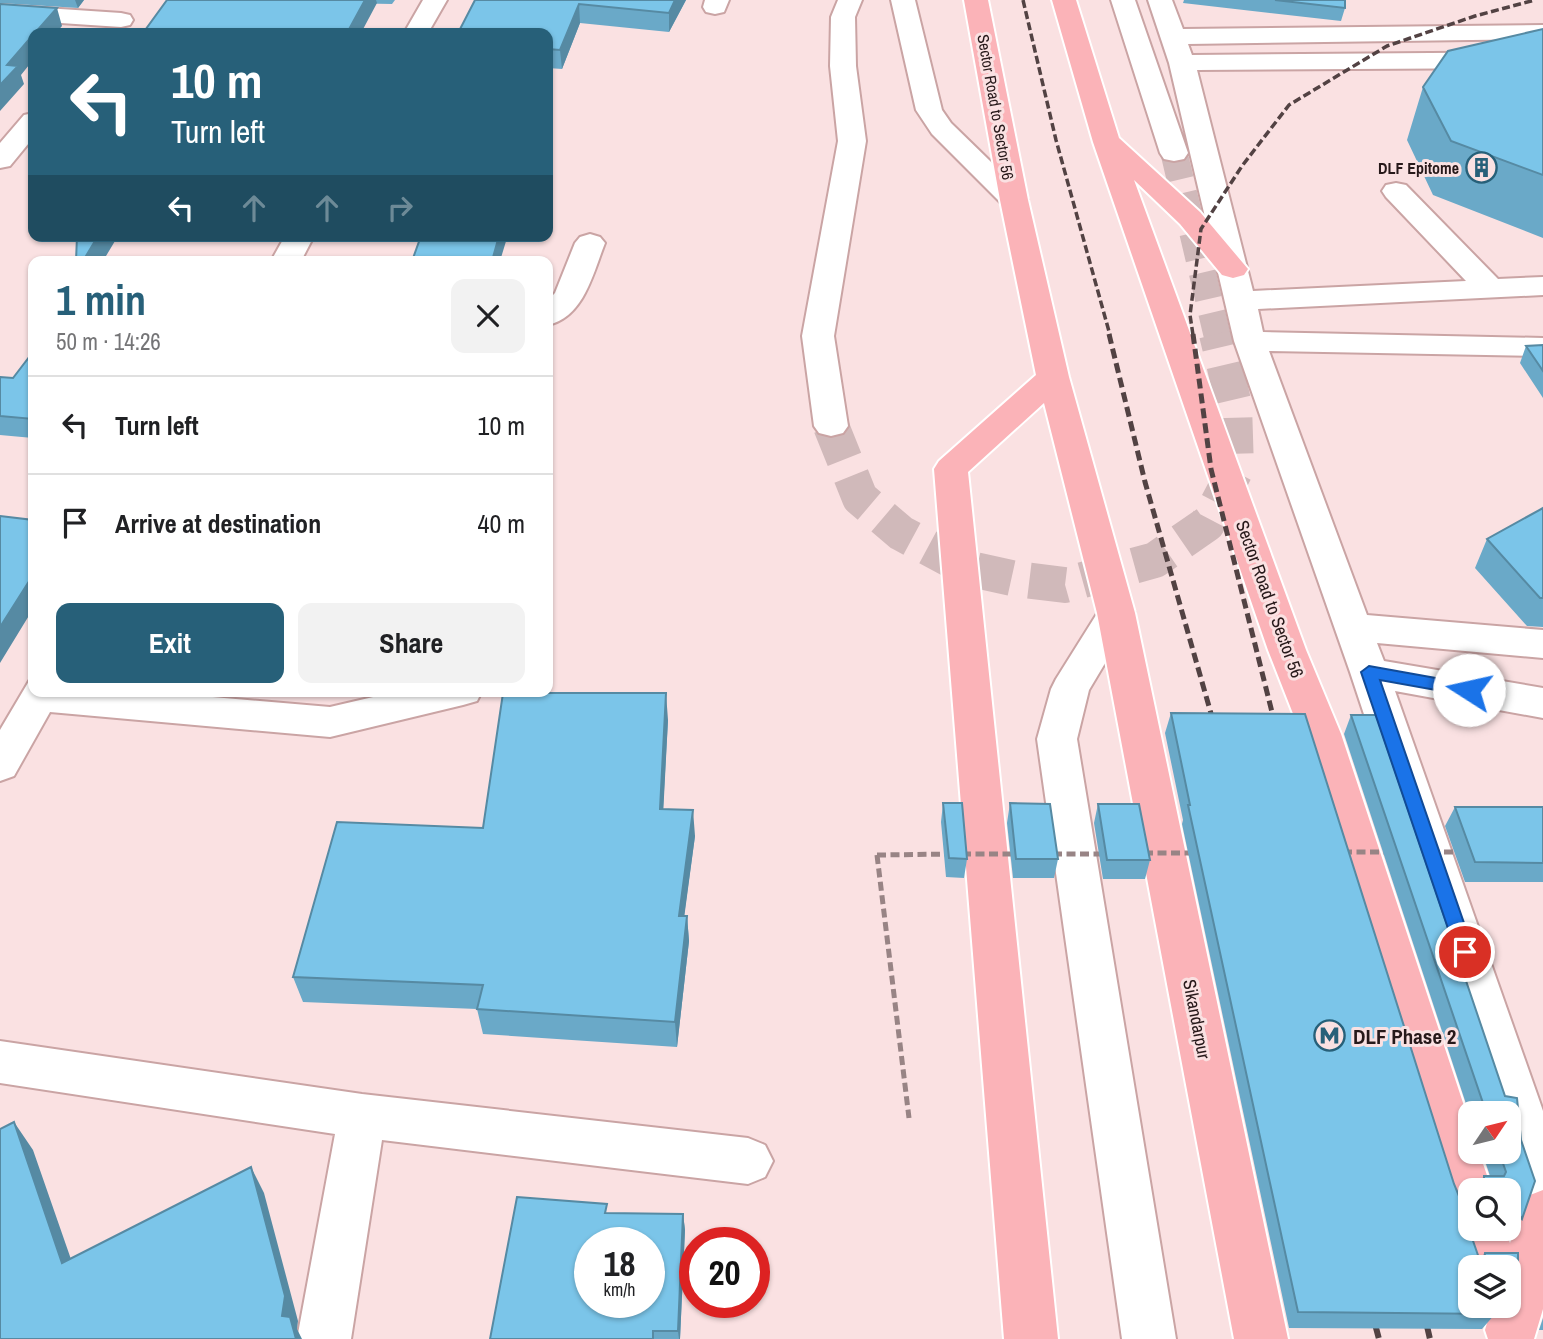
<!DOCTYPE html>
<meta charset="utf-8">
<style>
:root{--surface:#fff;--page:#f2f2f2;--text:#202124;--muted:#757577;--line:#e0e0e0;--accent:#276079}
body{margin:0;font-family:"Archivo Narrow",sans-serif;background:var(--page);color:var(--text);height:100vh;display:flex;flex-direction:column;font-size:26px;white-space:nowrap}
*{box-sizing:border-box;margin:0}
p{font-size:23px;color:var(--muted)}
.icon{flex:none;width:38px;height:38px;fill:none;stroke:currentColor;stroke-width:2;stroke-linecap:round;stroke-linejoin:round}
.map{position:relative;flex:1;overflow:hidden}
.side{position:absolute;left:28px;top:256px;width:525px;height:441px;display:flex;flex-direction:column;background:var(--surface);border-radius:14px;box-shadow:0 2px 5px #0004}
.side>*{flex:none}
.guide{position:absolute;left:28px;top:28px;width:525px;height:214px;border-radius:14px;box-shadow:0 2px 5px #0004;background:#276079;color:#fff;overflow:hidden}
.needle{width:46px;rotate:55deg}
.fabs{position:absolute;left:1458px;top:1101px;display:grid;gap:14px}
.fabs a{display:grid;place-items:center;width:63px;height:63px;border-radius:14px;background:var(--surface);box-shadow:0 2px 5px #0004;font-size:35px}
.speed{position:absolute;left:574px;top:1227px;display:flex;gap:14px;font-size:35px;font-weight:700;text-align:center}
.speed>*{display:grid;place-content:center;width:91px;height:91px;border-radius:50%;background:var(--surface);box-shadow:0 2px 5px #0004;line-height:1}
.speed small{font-size:18px;font-weight:400}
.speed .limit{border:10px solid #d22;background:#fff;color:#111}
.pin{position:absolute;display:grid;place-items:center;width:60px;height:60px;color:#fff;margin:-30px;border:4px solid #fff;border-radius:50%;box-shadow:0 2px 7px #0007}
.me{position:absolute;width:77px;margin:-38px;rotate:280deg;stroke-linejoin:round;filter:drop-shadow(0 0 5px #0008)}
.turn{display:flex;align-items:center;gap:24px;height:147px;padding:0 28px;font-size:32px}
.turn .icon{width:91px;height:91px;stroke-width:2.5}
.turn b{display:block;font-size:49px;line-height:60px}
.lanes{display:flex;align-items:center;height:66px;padding:0 28px;background:#0003;justify-content:center;gap:35px;direction:ltr}
.lanes .off{opacity:.35}
.round{display:grid;place-items:center;flex:none;width:74px;height:74px;border-radius:14px;background:var(--page)}
.headline{display:flex;align-items:center;justify-content:space-between;height:119px;padding:0 28px}
h1{font-size:42px;font-weight:800;line-height:52px;color:var(--accent)}
.primary-button{display:flex;gap:14px;margin-top:auto;padding:14px 28px}
.primary-button a{flex:1;height:80px;border-radius:14px;background:var(--accent);color:#fff;font-size:28px;font-weight:800;line-height:80px;text-align:center}
.primary-button a+a{background:var(--page);color:var(--text)}
ul{padding:0;list-style:none}
li{display:flex;align-items:center;gap:21px;height:98px;padding:0 28px;border-top:2px solid var(--line)}
li div{flex:1}
li b{display:block;font-size:26px}
li em{font-style:normal}
.map>svg:first-child{display:block}
.lines{fill:none;stroke-linecap:round;stroke-linejoin:round}
.minor-tunnel-far1{stroke:#d0b9ba;stroke-width:27;stroke-dasharray:27 14;stroke-linecap:butt}
.minor-tunnel{stroke:#d0b9ba;stroke-width:36;stroke-dasharray:36 18;stroke-linecap:butt}
.minor-casing{stroke:#caa4a4;stroke-width:4}
.major-casing{stroke:#fff;stroke-width:4}
.path{stroke:#988485;stroke-width:5;stroke-dasharray:9 4.5;stroke-linecap:butt}
.minor{fill:#fff;fill-rule:evenodd}
.major{fill:#fbb3b8;fill-rule:evenodd}
.rail-far2{stroke:#524243;stroke-width:3.5;stroke-dasharray:8 3.5;stroke-linecap:butt}
.rail-far1{stroke:#524243;stroke-width:5;stroke-dasharray:10 5;stroke-linecap:butt}
.rail{stroke:#524243;stroke-width:6;stroke-dasharray:12 6;stroke-linecap:butt}
.path-bridge{stroke:#988485;stroke-width:5;stroke-dasharray:9 4.5;stroke-linecap:butt}
.wall{fill:#6aa9c8}
.shaded-wall{fill:#568aa3}
.building{fill:#7bc5e9;stroke:#568aa3;stroke-width:2;fill-rule:evenodd}
.route{fill:#1a73e8;stroke:#114b97;stroke-width:2}
.labels{text-anchor:middle;dominant-baseline:central;stroke-width:6;stroke-linejoin:round;paint-order:stroke}
.far-street-label{font-size:16px;fill:#27191a;stroke:#fae1e2}
.far-poi-label{font-size:16px;font-weight:bold;fill:#27191a;stroke:#fae1e2;text-anchor:end}
.street-label{font-size:18px;fill:#27191a;stroke:#fae1e2}
.near-poi-label{font-size:21px;font-weight:bold;fill:#27191a;stroke:#fae1e2;text-anchor:start}
</style>
<div class="map">
<svg width="1543" height="1339" viewBox="0 0 1543 1339">
<rect width="100%" height="100%" fill="#fae1e2"/>
<g class="lines">
<path class="minor-tunnel-far1" d="M 1174,153 L 1217,335"/>
<path class="minor-tunnel" d="M 831,426 L 860,498 L 901,533 L 966,568 L 1016,579 L 1065,585 L 1155,560 L 1207,524 L 1236,469 L 1234,405 L 1217,334"/>
<defs>
<path id="minor" d="M 423,0 L 447,0 L 428,33 L 404,33 Z
M 705,0 L 729,0 L 724,12 L 715,14 L 706,12 L 703,7 Z
M 838,0 L 862,0 L 855,17 L 856,66 L 866,141 L 834,336 L 848,426 L 843,433 L 831,436 L 819,433 L 814,426 L 802,336 L 838,141 L 830,66 L 831,17 Z
M 891,0 L 915,0 L 942,110 L 951,123 L 1024,194 L 1028,200 L 1024,206 L 1014,208 L 1004,206 L 932,134 L 916,110 Z
M 1111,0 L 1135,0 L 1188,153 L 1184,159 L 1174,161 L 1164,159 L 1160,153 Z
M 1148,0 L 1172,0 L 1183,29 L 1543,25 L 1543,39 L 1188,44 L 1192,55 L 1543,52 L 1543,68 L 1197,70 L 1253,291 L 1466,281 L 1386,197 L 1382,191 L 1386,185 L 1396,183 L 1406,185 L 1498,279 L 1543,277 L 1543,295 L 1258,309 L 1263,332 L 1543,338 L 1543,356 L 1269,351 L 1367,615 L 1543,630 L 1543,658 L 1377,643 L 1384,661 L 1543,688 L 1543,718 L 1395,691 L 1543,1111 L 1543,1204 L 1525,1198 C 1511,1165 1508,1148 1508,1113 L 1496,1113 L 1350,672 L 1234,341 L 1169,63 Z
M 0,5 L 121,13 L 130,15 L 133,20 L 130,25 L 121,27 L 0,19 Z
M 33,113 L 33,138 L 10,166 L 0,168 L 0,143 L 24,115 Z
M 590,234 L 600,237 L 605,243 C 593,273 584,317 548,325 L 548,300 L 555,293 L 575,243 L 580,237 Z
M 285,236 L 314,236 L 301,261 L 271,261 Z
M 1116,600 L 1129,604 L 1135,613 L 1089,690 L 1077,739 L 1176,1339 L 1122,1339 L 1037,739 L 1051,689 L 1056,679 L 1103,604 Z
M 33,680 L 33,691 L 143,691 L 330,707 L 399,691 L 482,691 L 477,701 L 463,705 L 330,737 L 50,712 L 14,776 L 0,781 L 0,730 L 29,681 Z
M 0,1041 L 362,1094 L 748,1138 L 765,1145 L 773,1161 L 765,1177 L 748,1184 L 382,1140 L 351,1339 L 297,1339 L 335,1134 L 0,1083 Z"/>
<path id="major" d="M 964,0 L 988,0 L 1028,200 L 1069,377 L 1135,613 L 1288,1339 L 1234,1339 L 1097,613 L 1044,403 L 968,472 L 1058,1339 L 1004,1339 L 934,469 L 939,461 L 1036,375 L 1000,200 Z
M 1052,0 L 1076,0 L 1119,138 L 1200,212 L 1248,269 L 1244,275 L 1233,278 L 1222,275 L 1180,224 L 1134,180 L 1306,650 L 1341,734 L 1470,1124 L 1470,1152 L 1479,1152 L 1492,1190 L 1470,1190 L 1470,1228 L 1504,1228 L 1510,1243 L 1525,1197 L 1543,1190 L 1543,1309 L 1534,1339 L 1488,1339 L 1485,1330 L 1492,1306 L 1508,1306 L 1508,1267 L 1470,1267 L 1470,1276 L 1454,1228 L 1458,1219 L 1452,1217 L 1445,1200 L 1301,734 L 1268,650 L 1093,142 Z"/>
</defs>
<use href="#minor" class="minor-casing"/>
<use href="#major" class="major-casing"/>
<path class="path" d="M 877,855 L 909,1118"/>
<use href="#minor" class="minor"/>
<use href="#major" class="major"/>
<path class="rail-far2" d="M 1023,0 L 1056,140 L 1110,335
M 1193,335 L 1190,315 L 1201,229 L 1242,166 L 1289,105 L 1387,46 L 1475,16 L 1535,0"/>
<path class="rail-far1" d="M 1109,334 L 1145,482 L 1216,731
M 1193,334 L 1211,469 L 1277,732"/>
<path class="rail" d="M 1371,1309 L 1379,1339
M 1423,1309 L 1430,1339"/>
<path class="path-bridge" d="M 1343,852 L 1387,852
M 1417,852 L 1461,852
M 1144,853 L 1191,853
M 962,854 L 1016,854
M 1053,854 L 1104,854
M 877,855 L 950,854"/>
</g>
<path class="wall" d="M 0,0 L 84,0 L 78,8 L 0,3 Z
M 167,0 L 395,0 L 392,4 Z
M 475,0 L 686,0 L 669,32 L 580,23 L 562,69 L 548,68 L 548,33 Z
M 1184,0 L 1345,0 L 1345,8 L 1341,21 L 1183,3 Z
M 1543,29 L 1543,238 L 1433,195 L 1407,140 L 1423,87 Z
M 1543,345 L 1543,398 L 1520,363 L 1526,346 Z
M 33,352 L 33,438 L 0,435 L 0,377 L 13,378 Z
M 1543,508 L 1543,627 L 1527,626 L 1475,568 L 1487,539 Z
M 1171,713 L 1305,714 L 1454,1184 L 1461,1201 L 1466,1204 L 1463,1212 L 1479,1260 L 1485,1253 L 1518,1253 L 1518,1288 L 1508,1300 L 1508,1267 L 1470,1267 L 1470,1306 L 1498,1306 L 1495,1314 L 1482,1329 L 1289,1328 L 1182,824 L 1183,820 L 1165,733 Z
M 1351,715 L 1376,715 L 1505,1096 L 1517,1098 L 1521,1140 L 1535,1181 L 1522,1219 L 1510,1235 L 1506,1228 L 1508,1228 L 1508,1190 L 1474,1190 L 1484,1176 L 1490,1176 L 1482,1152 L 1508,1152 L 1508,1113 L 1470,1113 L 1470,1116 L 1344,734 Z
M 668,720 L 663,809 L 695,836 L 684,916 L 687,916 L 689,941 L 677,1047 L 483,1034 L 477,1009 L 303,1002 L 293,977 Z
M 943,803 L 967,859 L 964,878 L 946,877 L 941,822 Z
M 1010,803 L 1058,859 L 1054,878 L 1013,878 L 1007,823 Z
M 1098,804 L 1150,860 L 1145,879 L 1103,879 L 1094,823 Z
M 1455,807 L 1543,807 L 1543,882 L 1465,882 L 1445,826 Z
M 608,1213 L 683,1214 L 685,1230 L 680,1339 L 490,1339 Z
M 1543,1318 L 1543,1330 L 1539,1330 Z"/>
<path class="shaded-wall" d="M 75,0 L 84,0 L 78,8 Z
M 365,0 L 376,0 L 377,3 L 361,33 L 347,33 Z
M 675,0 L 686,0 L 669,32 L 669,13 Z
M 579,4 L 580,23 L 562,69 L 560,50 Z
M 57,8 L 62,26 L 56,33 L 35,33 Z
M 33,35 L 33,60 L 21,75 L 24,84 L 0,111 L 0,85 L 7,65 Z
M 98,236 L 118,236 L 103,261 L 83,261 Z
M 499,236 L 507,236 L 507,238 L 500,261 L 492,261 Z
M 33,575 L 33,609 L 0,663 L 0,627 Z
M 666,693 L 668,720 L 662,835 L 660,809 Z
M 693,810 L 695,836 L 681,941 L 679,916 Z
M 687,916 L 689,941 L 677,1047 L 675,1022 Z
M 14,1122 L 33,1150 L 81,1288 L 62,1263 Z
M 251,1167 L 264,1193 L 298,1321 L 297,1329 L 302,1339 L 296,1339 L 282,1316 Z
M 683,1214 L 685,1230 L 680,1339 L 679,1339 L 678,1331 Z"/>
<path class="building" d="M 167,0 L 365,0 L 347,33 L 143,33 Z
M 475,0 L 675,0 L 669,13 L 579,4 L 560,50 L 548,49 L 548,33 L 458,33 Z
M 1275,0 L 1345,0 L 1345,8 Z
M 0,4 L 57,8 L 35,33 L 33,33 L 33,35 L 7,65 L 18,66 L 0,85 Z
M 1543,29 L 1543,175 L 1451,141 L 1423,87 L 1448,51 Z
M 77,236 L 98,236 L 83,261 L 76,261 Z
M 421,236 L 499,236 L 492,261 L 412,261 Z
M 1543,345 L 1543,371 L 1526,346 Z
M 33,352 L 33,419 L 0,416 L 0,377 L 13,378 Z
M 1543,508 L 1543,598 L 1540,598 L 1487,539 Z
M 0,516 L 33,520 L 33,575 L 0,627 Z
M 503,693 L 666,693 L 660,809 L 693,810 L 679,916 L 687,916 L 675,1022 L 477,1009 L 483,985 L 293,977 L 337,822 L 483,828 Z
M 1171,713 L 1305,714 L 1454,1184 L 1461,1201 L 1466,1204 L 1463,1212 L 1480,1261 L 1484,1262 L 1485,1253 L 1518,1253 L 1518,1288 L 1508,1288 L 1508,1267 L 1470,1267 L 1470,1306 L 1498,1306 L 1495,1314 L 1298,1312 L 1188,805 L 1190,805 Z
M 1351,715 L 1376,715 L 1505,1096 L 1517,1098 L 1521,1140 L 1535,1181 L 1522,1219 L 1516,1209 L 1508,1209 L 1508,1190 L 1484,1190 L 1484,1176 L 1504,1176 L 1506,1172 L 1499,1152 L 1508,1152 L 1508,1113 L 1484,1113 L 1484,1106 Z
M 943,803 L 962,803 L 967,859 L 949,858 Z
M 1010,803 L 1050,804 L 1058,859 L 1016,859 Z
M 1098,804 L 1139,804 L 1150,860 L 1107,860 Z
M 1455,807 L 1543,807 L 1543,863 L 1475,862 Z
M 14,1122 L 62,1263 L 251,1167 L 285,1296 L 282,1316 L 290,1317 L 296,1339 L 0,1339 L 0,1129 Z
M 517,1197 L 607,1204 L 605,1213 L 683,1214 L 678,1331 L 653,1331 L 653,1339 L 490,1339 ZM 590,1242 L 649,1242 L 649,1302 L 590,1302 Z"/>
<path class="route" d="M 1369,666 L 1469,684 L 1477,690 L 1469,696 L 1380,680 L 1474,952 L 1471,958 L 1465,960 L 1458,958 L 1456,952 L 1361,672 Z"/>
<defs>
<symbol id="building-ring" viewBox="-11 -11 22 22"><circle r="9.5" fill="#fae1e2" stroke="#276079" stroke-width="1.5"/><path d="M-4-6H4V6H1V3H-1V6H-4ZM-2.5-4.3h1.7v1.8h-1.7ZM.8-4.3h1.7v1.8H.8ZM-2.5-1h1.7V.8h-1.7ZM.8-1h1.7V.8H.8Z" fill="#276079"/></symbol>
<symbol id="metro-ring" viewBox="-11 -11 22 22"><circle r="9.5" fill="#fae1e2" stroke="#276079" stroke-width="1.5"/><path d="M-5.5 5V-5H-3L0 0L3-5H5.5V5H3V-.5L0 4L-3-.5V5Z" fill="#276079"/></symbol>
</defs>
<g fill-rule="evenodd">
<use href="#building-ring" x="1464" y="150" width="35" height="35"/>
<use href="#metro-ring" x="1312" y="1018" width="35" height="35"/>
</g>
<g class="labels">
<g class="far-street-label">
<text transform="translate(996 107) rotate(80)">Sector Road to Sector 56</text>
</g>
<g class="far-poi-label">
<text x="1459" y="168">DLF Epitome</text>
</g>
<g class="street-label">
<text transform="translate(1270 599) rotate(70)">Sector Road to Sector 56</text>
<text transform="translate(1197 1019) rotate(79)">Sikandarpur</text>
</g>
<g class="near-poi-label">
<text x="1353" y="1036">DLF Phase 2</text>
</g>
</g>
</svg>
<div class="fabs">
<a><svg class="needle" viewBox="-14 -14 28 28"><path d="M0-13l5 13h-10z" fill="#e53935"/><path d="M0 13l5-13h-10z" fill="#757577"/></svg></a>
<a><svg class="icon" aria-label="search" viewBox="0 0 24 24"><circle cx="10" cy="10" r="6"/><path d="M15 15l6 6"/></svg></a>
<a><svg class="icon" aria-label="layers" viewBox="0 0 24 24"><path d="M12 4l9 5-9 5-9-5zM3 14l9 5 9-5"/></svg></a>
</div>
<div class="speed"><div>18<small>km/h</small></div><div class="limit">20</div></div>
<div class="pin" style="left:1465px;top:952px;background:#d93025"><svg class="icon" aria-label="arrive" viewBox="0 0 24 24"><path d="M6 21V4h12l-3 4 3 4H6"/></svg></div>
<svg class="me" style="left:1469px;top:690px" viewBox="-20 -20 40 40"><circle r="19" fill="#fff"/><path d="M0-13L10 11 0 6-10 11z" fill="#1a73e8"/></svg>
<div class="guide">
<div class="turn"><svg class="icon" aria-label="left" viewBox="0 0 24 24"><path d="M17 20v-9H6M10 6l-5 5 5 5"/></svg><div><b>10 m</b>Turn left</div></div>
<div class="lanes"><svg class="icon" aria-label="left" viewBox="0 0 24 24"><path d="M17 20v-9H6M10 6l-5 5 5 5"/></svg><svg class="icon off" aria-label="ahead" viewBox="0 0 24 24"><path d="M12 20V5M6 11l6-6 6 6"/></svg><svg class="icon off" aria-label="ahead" viewBox="0 0 24 24"><path d="M12 20V5M6 11l6-6 6 6"/></svg><svg class="icon off" aria-label="right" viewBox="0 0 24 24"><path d="M7 20v-9h11M14 6l5 5-5 5"/></svg></div>
</div>
<section class="side">
<div class="headline"><div><h1>1 min</h1><p>50 m · 14:26</p></div><a class="round"><svg class="icon" aria-label="close" viewBox="0 0 24 24"><path d="M6 6l12 12M18 6L6 18"/></svg></a></div>
<ul>
<li><svg class="icon" aria-label="left" viewBox="0 0 24 24"><path d="M17 20v-9H6M10 6l-5 5 5 5"/></svg><div><b>Turn left</b></div><em>10 m</em></li>
<li><svg class="icon" aria-label="arrive" viewBox="0 0 24 24"><path d="M6 21V4h12l-3 4 3 4H6"/></svg><div><b>Arrive at destination</b></div><em>40 m</em></li>
</ul>
<div class="primary-button"><a>Exit</a><a>Share</a></div>
</section>
</div>
